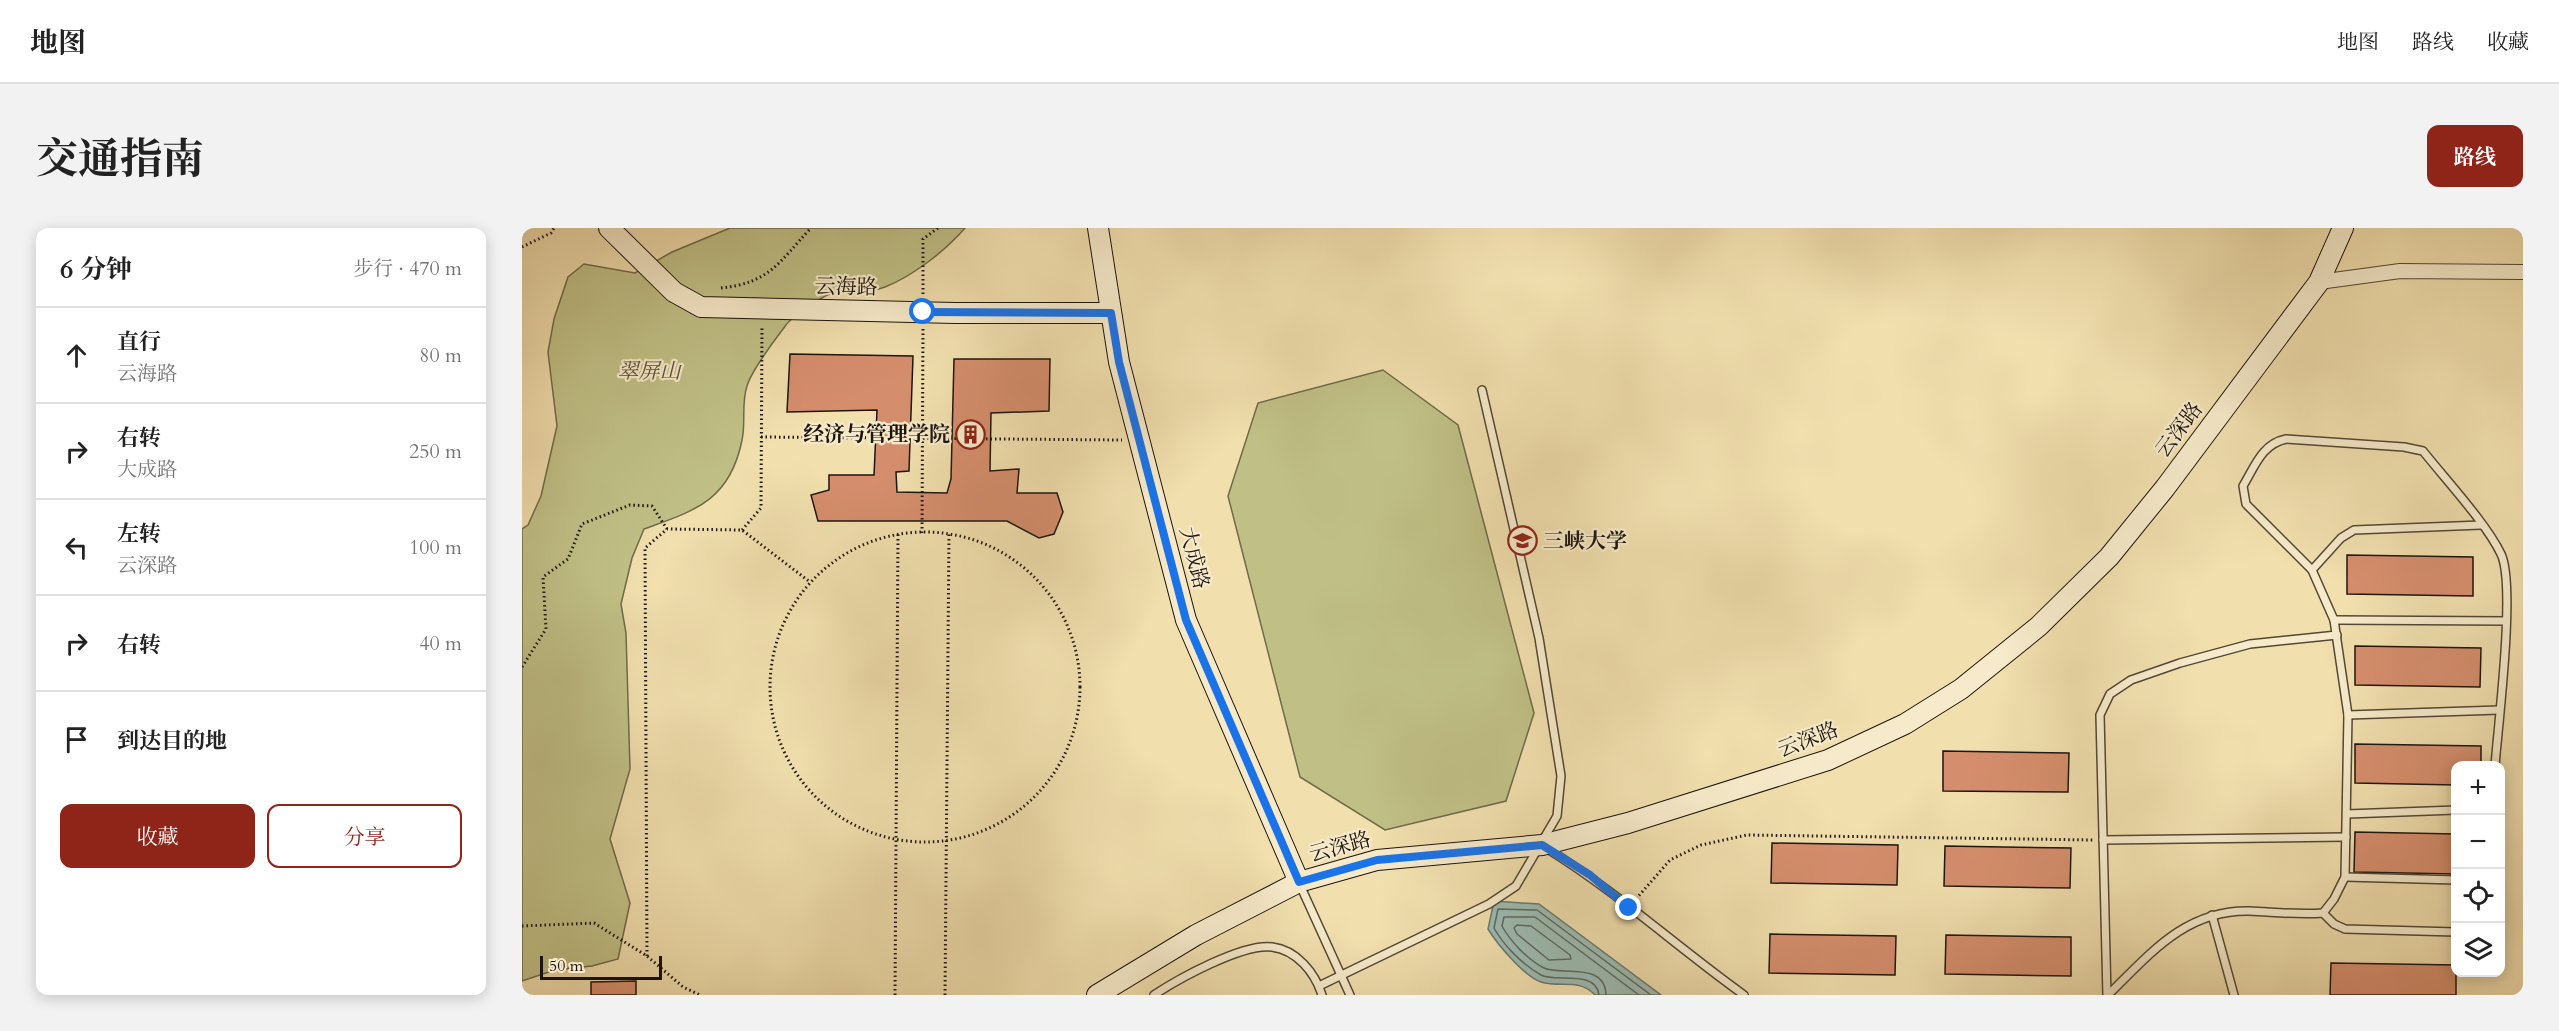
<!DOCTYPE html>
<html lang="zh">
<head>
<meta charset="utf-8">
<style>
	body { margin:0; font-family:Cardo,"Noto Serif SC",serif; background:#f2f2f2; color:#222 }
	.controls { position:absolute; right:18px; bottom:18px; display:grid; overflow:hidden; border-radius:12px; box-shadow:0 3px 15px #0003 }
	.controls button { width:54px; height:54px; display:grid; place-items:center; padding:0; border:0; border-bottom:2px solid #e0e0e0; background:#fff; color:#222; font:30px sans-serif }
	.scale { position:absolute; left:18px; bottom:15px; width:122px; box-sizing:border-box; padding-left:6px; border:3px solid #1d150d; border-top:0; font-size:16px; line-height:21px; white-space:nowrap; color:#1d150d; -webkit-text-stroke:4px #f6eaca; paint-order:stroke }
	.stop { position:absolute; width:18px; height:18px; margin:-14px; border:4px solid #1a73e8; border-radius:50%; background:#fff }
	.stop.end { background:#1a73e8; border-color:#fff; box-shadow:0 2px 6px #0008 }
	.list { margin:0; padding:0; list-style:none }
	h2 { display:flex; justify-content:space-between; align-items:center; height:78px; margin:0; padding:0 24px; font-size:26px }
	h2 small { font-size:20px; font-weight:400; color:#767676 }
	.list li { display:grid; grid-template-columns:39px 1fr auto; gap:18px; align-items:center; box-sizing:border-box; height:96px; padding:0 24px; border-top:2px solid #e0e0e0 }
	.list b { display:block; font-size:22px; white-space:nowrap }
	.list p { margin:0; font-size:20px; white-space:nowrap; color:#767676 }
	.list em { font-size:20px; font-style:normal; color:#767676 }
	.actions { display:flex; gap:12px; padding:18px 24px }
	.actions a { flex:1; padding:14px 0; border:2px solid #8f2418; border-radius:12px; text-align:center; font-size:21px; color:#8f2418 }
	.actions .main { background:#8f2418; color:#fff }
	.icon { flex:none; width:33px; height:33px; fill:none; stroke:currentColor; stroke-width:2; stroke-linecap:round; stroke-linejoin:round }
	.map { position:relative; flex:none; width:2001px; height:767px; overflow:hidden; border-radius:12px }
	header { display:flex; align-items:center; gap:36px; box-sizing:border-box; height:84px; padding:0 30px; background:#fff; border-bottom:2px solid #e0e0e0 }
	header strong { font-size:28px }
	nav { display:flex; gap:33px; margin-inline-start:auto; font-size:21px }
	.intro { display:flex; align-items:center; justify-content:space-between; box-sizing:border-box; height:144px; padding:0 36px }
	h1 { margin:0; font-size:42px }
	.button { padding:15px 27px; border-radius:12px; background:#8f2418; color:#fff; font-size:21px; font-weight:700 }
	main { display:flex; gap:36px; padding:0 36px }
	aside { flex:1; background:#fff; border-radius:12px; box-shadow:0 3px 15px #0003 }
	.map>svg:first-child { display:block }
	.green { fill:#c0c086; stroke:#6e6a4a; stroke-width:1.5 }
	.water { fill:#9cbbb2; stroke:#697970; stroke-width:1.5 }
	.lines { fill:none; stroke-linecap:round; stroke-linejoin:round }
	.shore { stroke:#5c6860; stroke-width:1.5 }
	.building { fill:#d58e6d; stroke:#1d150d; stroke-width:1.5 }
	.lane-casing { stroke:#524835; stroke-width:10 }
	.street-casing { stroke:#524835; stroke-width:16 }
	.secondary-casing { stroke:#1d150d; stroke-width:22 }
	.path { stroke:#1d150d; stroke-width:3; stroke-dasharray:1.5 3; stroke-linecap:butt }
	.lane { stroke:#f6eaca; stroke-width:7 }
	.street { stroke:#f6eaca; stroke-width:14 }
	.secondary { stroke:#f6eaca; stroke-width:20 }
	.route { stroke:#1a73e8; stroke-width:8 }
	.labels { text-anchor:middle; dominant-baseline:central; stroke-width:4.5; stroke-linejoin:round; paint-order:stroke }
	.street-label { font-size:21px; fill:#1d150d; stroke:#f6eaca }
	.park-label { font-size:21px; font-style:italic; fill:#565137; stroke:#f6eaca }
	.poi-label { font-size:21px; font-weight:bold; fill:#1d150d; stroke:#f6eaca; text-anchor:end }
</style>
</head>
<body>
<header>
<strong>地图</strong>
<nav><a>地图</a><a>路线</a><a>收藏</a></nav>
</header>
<div class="intro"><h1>交通指南</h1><a class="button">路线</a></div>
<main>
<aside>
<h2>6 分钟<small>步行 · 470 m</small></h2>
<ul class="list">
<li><svg class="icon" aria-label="ahead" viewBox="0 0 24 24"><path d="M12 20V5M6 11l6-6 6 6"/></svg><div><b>直行</b><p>云海路</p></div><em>80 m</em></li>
<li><svg class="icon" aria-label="right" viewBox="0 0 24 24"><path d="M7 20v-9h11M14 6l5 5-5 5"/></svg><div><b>右转</b><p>大成路</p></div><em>250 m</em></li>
<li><svg class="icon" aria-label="left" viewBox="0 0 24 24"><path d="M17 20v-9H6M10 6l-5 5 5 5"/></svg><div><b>左转</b><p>云深路</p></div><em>100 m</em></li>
<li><svg class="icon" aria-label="right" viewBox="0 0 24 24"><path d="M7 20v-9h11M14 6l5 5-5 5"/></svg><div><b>右转</b></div><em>40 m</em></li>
<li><svg class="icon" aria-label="arrive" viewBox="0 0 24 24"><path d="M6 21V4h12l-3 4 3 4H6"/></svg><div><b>到达目的地</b></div></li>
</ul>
<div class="actions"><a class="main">收藏</a><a>分享</a></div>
</aside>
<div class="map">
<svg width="2001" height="767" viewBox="0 0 2001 767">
	<rect width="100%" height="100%" fill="#f1dfae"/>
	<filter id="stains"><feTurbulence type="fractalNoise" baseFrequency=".00333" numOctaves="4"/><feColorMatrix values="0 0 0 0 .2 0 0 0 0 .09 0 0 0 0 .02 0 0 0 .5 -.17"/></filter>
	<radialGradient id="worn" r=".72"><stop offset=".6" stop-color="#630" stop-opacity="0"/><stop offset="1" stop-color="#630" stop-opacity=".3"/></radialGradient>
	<g class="green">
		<path d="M 208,0 L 443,0 C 423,23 391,48 363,59 C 345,66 327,63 309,66 C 301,67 269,90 264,97 C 253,112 230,141 225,158 C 219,176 224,195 220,212 C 208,273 172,283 122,301 L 110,330 L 99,376 L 104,405 L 108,541 L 88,611 L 108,675 L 96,731 L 70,738 L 33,742 L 0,753 L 0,301 L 6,297 L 19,268 L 35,198 L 26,124 L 32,91 L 46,49 L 62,36 L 113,45 L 150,24 Z"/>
		<polygon points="861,142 936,197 1012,485 984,573 863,602 778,549 706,268 736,175"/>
	</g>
	<path class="water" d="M 972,673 L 1017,676 L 1139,767 L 1073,767 C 1057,750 1039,760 1019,754 C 1003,749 975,716 966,701 Z"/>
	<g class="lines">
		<g class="shore">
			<polygon points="995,697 1009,698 1048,727 1049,731 1027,732 995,706 992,700"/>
			<path d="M 1077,767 C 1074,741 1033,755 1019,747 C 1000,736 982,718 972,700 L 976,681 L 1015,682 L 1129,767"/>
			<path d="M 1084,767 C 1083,733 1038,748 1022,740 C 1006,732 988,713 980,698 L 982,689 L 1013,689 L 1117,767"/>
		</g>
	</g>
	<g class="building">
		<polygon points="268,126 391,128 387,243 374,244 375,264 425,265 429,251 432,131 528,131 527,183 469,185 468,243 497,241 495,265 535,265 541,284 532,306 517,310 485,293 296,293 289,267 307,262 307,247 352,247 355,182 265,184"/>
		<polygon points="1825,327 1951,329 1951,368 1825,366"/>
		<polygon points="1833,418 1959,420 1958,459 1833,457"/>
		<polygon points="1833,516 1959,518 1959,538 1934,538 1934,557 1833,555"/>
		<polygon points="1421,523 1547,525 1546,564 1421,563"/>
		<polygon points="1833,604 1934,606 1934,646 1832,644"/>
		<polygon points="1250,615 1376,617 1375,657 1249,655"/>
		<polygon points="1423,618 1549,620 1548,660 1422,658"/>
		<polygon points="1248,706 1374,708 1373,747 1247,745"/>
		<polygon points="1424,707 1549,709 1549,748 1423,746"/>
		<polygon points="1809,735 1934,737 1934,767 1808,767"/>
		<polygon points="114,753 114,767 69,767 69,754"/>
	</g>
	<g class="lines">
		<defs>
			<g id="lane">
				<polyline points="1790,342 1819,310 1832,302 1959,297"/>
				<polyline points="1812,392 1984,393"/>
				<polyline points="1826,487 1977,482"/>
				<polyline points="1825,586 1934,582"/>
				<polyline points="1581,612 1824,609"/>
				<path d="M 1024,620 C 1094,663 1155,719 1222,767"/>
				<polyline points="1823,649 1934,652"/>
				<polyline points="778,657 828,767"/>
				<polyline points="1801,685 1812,696 1823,701 1934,704"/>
				<polyline points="1690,687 1712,767"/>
				<polyline points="797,758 967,676 994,658 1035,588 1039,548 1017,410 960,162"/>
				<path d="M 632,767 C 656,751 721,715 750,719 C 775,722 793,745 800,767"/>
				<polyline points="1585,767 1578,487 1588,466 1609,452 1658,435 1728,416 1815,407"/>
				<path d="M 1586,767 C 1628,726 1663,682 1727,683 C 1752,684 1775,687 1801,685 L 1812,671 L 1823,649 L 1826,487 L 1812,392 L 1790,342 L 1724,276 L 1721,258 C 1733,238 1740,216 1764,211 L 1882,219 L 1901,223 C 1924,252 1964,295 1979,326 C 1994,357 1976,497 1973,538"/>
			</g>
			<polyline id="street" points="1797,54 1878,43 2001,44"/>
			<g id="secondary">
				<polyline points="87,0 152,64 179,79 433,85 589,85"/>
				<polyline points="576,0 597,134 664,392 777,654"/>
				<polyline points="575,767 674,707 777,654 855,632 1020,617 1106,595 1306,532 1383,496 1439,461 1517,398 1587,329 1643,260 1797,54 1821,0"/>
			</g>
		</defs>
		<use href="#lane" class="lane-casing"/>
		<use href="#street" class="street-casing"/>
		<use href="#secondary" class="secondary-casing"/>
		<g class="path">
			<polyline points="0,19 29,5 32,0"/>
			<path d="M 199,60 C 248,55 257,34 289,0"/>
			<polyline points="401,66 401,11 416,0"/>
			<polyline points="239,209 600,212"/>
			<polyline points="220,302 239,280 240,98"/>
			<circle cx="403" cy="459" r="155"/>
			<polyline points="400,305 401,100"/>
			<polyline points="0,439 24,401 21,349 46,331 60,296 108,277 130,278 145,301"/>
			<polyline points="1114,671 1148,632 1179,617 1225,607 1571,612"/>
			<polyline points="0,698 72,695 125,728 161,759 178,767"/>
			<polyline points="125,728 123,320 145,301 220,302 288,354"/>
			<polyline points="373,767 376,305"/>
			<polyline points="423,767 427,305"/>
		</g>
		<use href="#lane" class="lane"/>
		<use href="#street" class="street"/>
		<use href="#secondary" class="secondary"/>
	</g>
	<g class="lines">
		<polyline class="route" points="401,84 589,85 597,134 664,392 777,654 855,632 1020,617 1068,647 1107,680"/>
	</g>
	<defs>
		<symbol id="building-ring" viewBox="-11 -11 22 22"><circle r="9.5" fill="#f6eaca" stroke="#8f2418" stroke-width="1.5"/><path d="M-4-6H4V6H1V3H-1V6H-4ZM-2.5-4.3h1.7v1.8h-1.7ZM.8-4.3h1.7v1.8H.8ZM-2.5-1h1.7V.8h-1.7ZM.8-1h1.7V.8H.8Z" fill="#8f2418"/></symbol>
		<symbol id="university-ring" viewBox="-11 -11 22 22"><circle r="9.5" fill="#f6eaca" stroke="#8f2418" stroke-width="1.5"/><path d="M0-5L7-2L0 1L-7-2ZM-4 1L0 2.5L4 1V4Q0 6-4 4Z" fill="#8f2418"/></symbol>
	</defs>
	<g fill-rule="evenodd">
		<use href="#building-ring" x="432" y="190" width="33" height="33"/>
		<use href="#university-ring" x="984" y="296" width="33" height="33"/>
	</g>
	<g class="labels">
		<g class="street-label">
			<text transform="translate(324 59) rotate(1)">云海路</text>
			<text transform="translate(1657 202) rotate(-53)">云深路</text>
			<text transform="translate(672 330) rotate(76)">大成路</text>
			<text transform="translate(1286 512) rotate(-21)">云深路</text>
			<text transform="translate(818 619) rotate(-15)">云深路</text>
		</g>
		<g class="park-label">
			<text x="127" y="143">翠屏山</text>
		</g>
		<g class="poi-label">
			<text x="428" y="206">经济与管理学院</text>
			<text x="1021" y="313" text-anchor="start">三峡大学</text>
		</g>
	</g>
	<rect width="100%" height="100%" filter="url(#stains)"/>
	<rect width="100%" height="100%" fill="url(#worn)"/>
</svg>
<div class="controls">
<button>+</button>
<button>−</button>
<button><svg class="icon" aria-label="locate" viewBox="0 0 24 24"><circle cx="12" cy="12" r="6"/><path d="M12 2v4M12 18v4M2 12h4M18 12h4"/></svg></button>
<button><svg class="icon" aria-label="layers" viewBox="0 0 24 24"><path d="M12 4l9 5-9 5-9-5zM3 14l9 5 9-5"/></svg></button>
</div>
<div class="scale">50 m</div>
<div class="stop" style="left:401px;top:84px"></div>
<div class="stop end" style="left:1107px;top:680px"></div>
</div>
</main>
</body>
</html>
